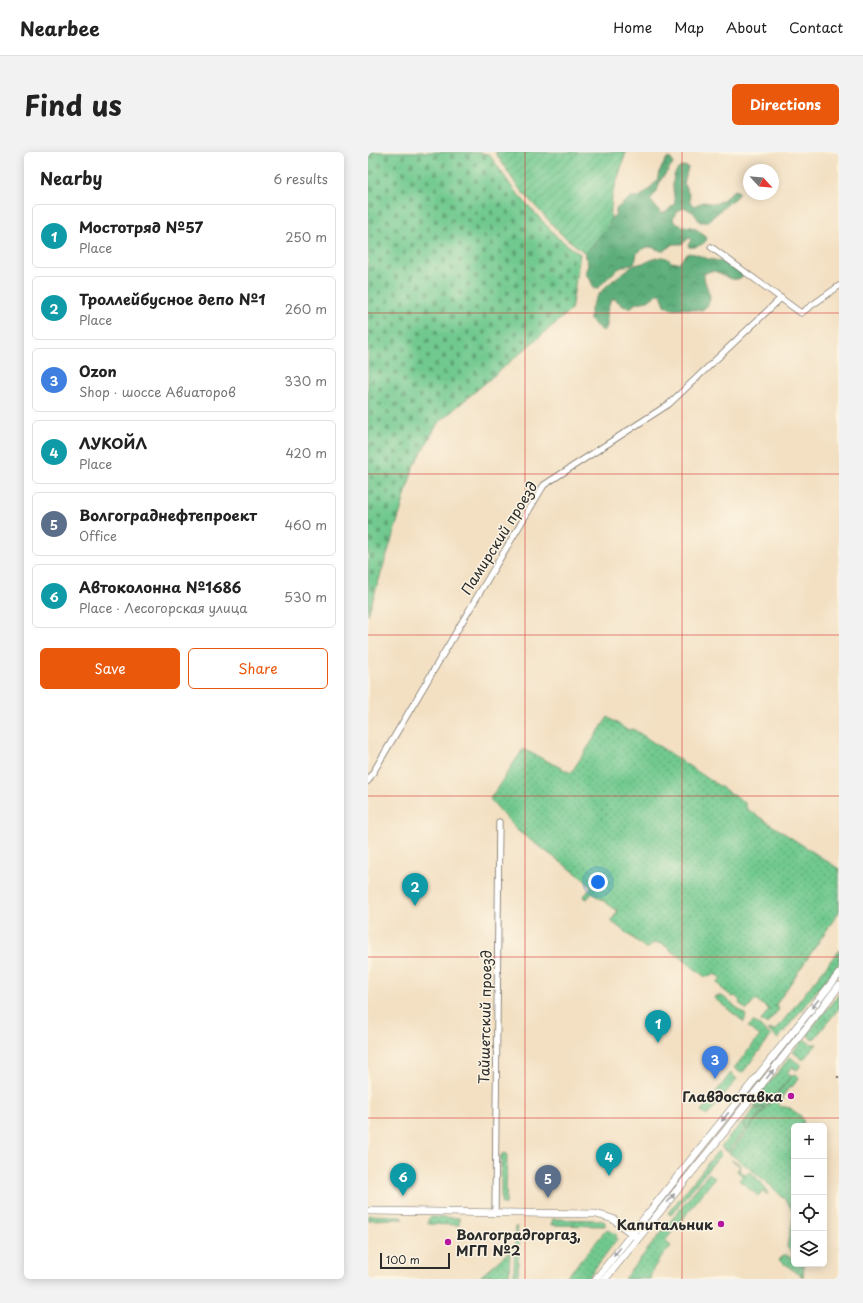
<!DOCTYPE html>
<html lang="en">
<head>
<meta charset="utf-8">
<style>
	body { margin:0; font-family:"Playpen Sans",sans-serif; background:#f2f2f2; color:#222 }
	.controls { position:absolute; right:12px; bottom:12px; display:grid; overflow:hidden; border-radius:6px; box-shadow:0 2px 10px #0003 }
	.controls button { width:36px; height:36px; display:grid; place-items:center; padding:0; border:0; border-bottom:1px solid #e0e0e0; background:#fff; color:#222; font:20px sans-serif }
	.compass { position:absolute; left:375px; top:12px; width:36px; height:36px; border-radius:50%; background:#fff; box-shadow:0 2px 10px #0003; rotate:116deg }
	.scale { position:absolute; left:12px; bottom:10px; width:70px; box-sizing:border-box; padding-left:4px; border:2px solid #2b2b2b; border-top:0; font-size:11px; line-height:14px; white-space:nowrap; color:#2b2b2b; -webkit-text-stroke:3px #fcf5e5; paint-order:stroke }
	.you { position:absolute; left:230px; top:730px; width:14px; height:14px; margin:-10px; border:3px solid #fff; border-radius:50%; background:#1a73e8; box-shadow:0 0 0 6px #1a73e833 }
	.badge { display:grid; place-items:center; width:26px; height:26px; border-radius:50%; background:#ea580c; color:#fff; font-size:13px; font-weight:700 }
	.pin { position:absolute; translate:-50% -33px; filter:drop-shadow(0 1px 2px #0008) }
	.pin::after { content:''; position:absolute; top:21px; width:14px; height:12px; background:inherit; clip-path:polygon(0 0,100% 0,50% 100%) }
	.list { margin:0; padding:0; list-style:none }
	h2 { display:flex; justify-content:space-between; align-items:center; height:52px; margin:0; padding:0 16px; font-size:17px }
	h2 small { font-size:13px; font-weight:400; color:#767676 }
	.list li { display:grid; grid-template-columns:26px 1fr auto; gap:12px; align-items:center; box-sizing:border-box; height:64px; margin:0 8px 8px; padding:0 8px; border:1px solid #e0e0e0; border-radius:6px }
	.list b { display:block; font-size:15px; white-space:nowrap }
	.list p { margin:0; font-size:13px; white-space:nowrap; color:#767676 }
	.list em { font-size:13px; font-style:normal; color:#767676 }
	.actions { display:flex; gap:8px; padding:12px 16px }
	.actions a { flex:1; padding:9px 0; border:1px solid #ea580c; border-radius:6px; text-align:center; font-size:14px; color:#ea580c }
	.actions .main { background:#ea580c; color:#fff }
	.icon { flex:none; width:22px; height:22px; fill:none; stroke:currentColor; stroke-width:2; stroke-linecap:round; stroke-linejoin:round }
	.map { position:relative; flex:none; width:471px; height:1127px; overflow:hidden; border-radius:6px }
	header { display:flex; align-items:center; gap:24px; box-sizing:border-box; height:56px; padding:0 20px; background:#fff; border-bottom:1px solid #e0e0e0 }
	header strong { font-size:19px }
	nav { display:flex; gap:22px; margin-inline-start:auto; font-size:14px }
	.intro { display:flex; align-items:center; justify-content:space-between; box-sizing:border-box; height:96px; padding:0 24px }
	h1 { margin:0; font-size:28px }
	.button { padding:10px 18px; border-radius:6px; background:#ea580c; color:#fff; font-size:14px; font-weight:700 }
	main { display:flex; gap:24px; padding:0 24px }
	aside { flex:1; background:#fff; border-radius:6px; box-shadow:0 2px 10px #0003 }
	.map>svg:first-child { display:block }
	.grass { fill:url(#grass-dots); stroke:#4e7a5d }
	.forest { fill:url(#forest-crowns); stroke:#446c52 }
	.cemetery { fill:url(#cemetery-stones); stroke:#4e7a5d }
	.garden { fill:url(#garden-furrows); stroke:#4e7a5d }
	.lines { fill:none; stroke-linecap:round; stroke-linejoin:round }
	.minor-casing { stroke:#716a60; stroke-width:7 }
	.major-casing { stroke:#716a60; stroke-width:8 }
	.minor { stroke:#fff; stroke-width:5.5 }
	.major { stroke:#fff; stroke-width:7 }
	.rail { stroke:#2b2b2b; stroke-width:1.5; stroke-dasharray:6 3; stroke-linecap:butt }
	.oneway { fill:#a0a0a0 }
	.grid { fill:none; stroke:#d62828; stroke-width:1; stroke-opacity:0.55 }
	.poi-dot { fill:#b5179e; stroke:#fcf5e5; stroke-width:1.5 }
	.labels { text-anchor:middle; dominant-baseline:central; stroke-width:3; stroke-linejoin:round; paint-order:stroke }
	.street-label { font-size:14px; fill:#2b2b2b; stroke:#fcf5e5 }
	.poi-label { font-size:14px; font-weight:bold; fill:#2b2b2b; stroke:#fcf5e5; text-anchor:end }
</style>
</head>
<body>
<header>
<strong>Nearbee</strong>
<nav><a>Home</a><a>Map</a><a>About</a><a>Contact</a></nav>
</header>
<div class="intro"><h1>Find us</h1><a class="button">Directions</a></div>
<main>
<aside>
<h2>Nearby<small>6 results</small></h2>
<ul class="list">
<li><span class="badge" style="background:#0f9aa8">1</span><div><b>Мостотряд №57</b><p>Place</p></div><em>250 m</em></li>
<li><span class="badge" style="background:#0f9aa8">2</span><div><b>Троллейбусное депо №1</b><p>Place</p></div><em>260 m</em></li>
<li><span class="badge" style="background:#3f7fe0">3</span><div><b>Ozon</b><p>Shop · шоссе Авиаторов</p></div><em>330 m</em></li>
<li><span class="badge" style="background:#0f9aa8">4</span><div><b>ЛУКОЙЛ</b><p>Place</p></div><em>420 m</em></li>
<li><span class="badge" style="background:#5c6f8a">5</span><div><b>Волгограднефтепроект</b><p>Office</p></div><em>460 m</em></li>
<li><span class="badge" style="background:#0f9aa8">6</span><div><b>Автоколонна №1686</b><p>Place · Лесогорская улица</p></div><em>530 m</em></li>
</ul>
<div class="actions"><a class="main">Save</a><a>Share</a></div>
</aside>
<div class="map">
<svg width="471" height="1127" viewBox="0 0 471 1127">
	<defs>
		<pattern id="grass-dots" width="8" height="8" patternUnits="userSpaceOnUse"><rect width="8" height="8" fill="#71c98f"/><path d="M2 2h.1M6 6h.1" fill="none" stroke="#5da375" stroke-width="1.8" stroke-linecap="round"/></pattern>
		<pattern id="forest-crowns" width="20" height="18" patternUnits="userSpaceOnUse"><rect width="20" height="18" fill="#5cad7a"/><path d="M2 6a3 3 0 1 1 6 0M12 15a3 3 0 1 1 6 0" fill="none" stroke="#4c8d64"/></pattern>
		<pattern id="cemetery-stones" width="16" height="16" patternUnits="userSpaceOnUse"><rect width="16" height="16" fill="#71c98f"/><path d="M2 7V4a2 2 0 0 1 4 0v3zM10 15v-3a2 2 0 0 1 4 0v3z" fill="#5da375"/></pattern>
		<pattern id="garden-furrows" width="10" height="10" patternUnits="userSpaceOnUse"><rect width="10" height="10" fill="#71c98f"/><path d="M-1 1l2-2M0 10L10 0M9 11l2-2" fill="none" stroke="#5da375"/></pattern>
	</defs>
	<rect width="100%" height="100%" fill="#fcf5e5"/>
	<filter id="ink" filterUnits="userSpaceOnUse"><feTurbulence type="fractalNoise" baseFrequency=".025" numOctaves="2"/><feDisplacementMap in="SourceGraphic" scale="8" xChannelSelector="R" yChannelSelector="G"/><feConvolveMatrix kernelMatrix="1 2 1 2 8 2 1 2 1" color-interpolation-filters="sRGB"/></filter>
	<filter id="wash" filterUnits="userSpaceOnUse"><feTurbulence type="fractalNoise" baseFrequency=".012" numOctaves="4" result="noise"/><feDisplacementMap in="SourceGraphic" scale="16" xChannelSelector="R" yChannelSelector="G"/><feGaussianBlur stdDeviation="0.9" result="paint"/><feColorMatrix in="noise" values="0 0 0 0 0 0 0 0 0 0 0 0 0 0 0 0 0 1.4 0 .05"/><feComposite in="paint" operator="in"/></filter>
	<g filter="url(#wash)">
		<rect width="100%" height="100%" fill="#f3e0c3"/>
		<g class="grass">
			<path d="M 240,565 L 259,578 L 265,577 L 377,651 L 379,657 L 471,717 L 471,760 L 407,854 L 411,857 L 399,872 L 393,869 L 401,857 L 387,848 L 379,858 L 371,851 L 372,849 L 367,844 L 365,845 L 353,836 L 353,834 L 349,831 L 353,826 L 346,822 C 343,825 340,825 336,824 L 296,793 C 288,789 285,791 279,797 L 243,769 L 250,759 L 224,741 L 219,747 L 215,745 L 224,735 L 221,733 L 216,727 L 150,679 L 122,647 L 155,597 L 203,621 Z"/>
			<polygon points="471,798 471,811 410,887 400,878 408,878"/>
			<polygon points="471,842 471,856 447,886 443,887 439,882"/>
			<polygon points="347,844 354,844 377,862 378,863 376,870 346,846"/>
			<polygon points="385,870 387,870 403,884 375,920 373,921 366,916 392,884 380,875"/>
			<polygon points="436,887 443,892 449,892 435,908 425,900"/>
			<polygon points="422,905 433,913 429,918 424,915 419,921 423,924 398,954 386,956 393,941"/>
			<polygon points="363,921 369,927 339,964 333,959"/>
			<path d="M 428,923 L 431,926 L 424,935 L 422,934 L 414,945 L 416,947 L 410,953 L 411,954 L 422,956 L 433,964 L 435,968 L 436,974 L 426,974 L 426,1112 L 436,1112 L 435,1125 L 411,1108 L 417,1102 L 423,1106 L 424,1105 L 424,1101 L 419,1095 C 420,1085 425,1071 425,1062 C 423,1045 375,1012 361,1001 L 424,924 Z"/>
			<polygon points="397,955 379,978 376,969 385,958"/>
			<polygon points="376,969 378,978 360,1000 353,995 365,980"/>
			<polygon points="350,999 353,1002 303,1063 300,1061"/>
			<polygon points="135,1001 139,1002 138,1052 134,1052 133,1050 133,1003"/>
			<path d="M 363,1008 L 370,1011 L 372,1014 L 371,1018 L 377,1023 L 382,1020 C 390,1026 397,1033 400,1043 L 395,1039 L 390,1044 L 371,1028 L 375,1024 L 369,1019 L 372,1014 Z"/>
			<path d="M 341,1021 L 347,1026 L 297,1089 L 303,1094 C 296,1103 283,1115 282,1127 L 256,1127 Z"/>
			<polygon points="0,1063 33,1064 35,1065 36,1067 0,1068"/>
			<polygon points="63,1065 91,1066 91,1073 60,1072 60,1068"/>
			<polygon points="185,1067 232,1068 237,1070 237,1074 183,1073"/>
			<polygon points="147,1075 149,1075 149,1078 151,1084 150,1127 146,1127"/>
			<polygon points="239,1077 248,1082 249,1087 219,1127 197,1127"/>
			<polygon points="142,1099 141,1127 134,1127 133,1124 117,1123 116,1127 113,1127 113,1124"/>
		</g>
		<g class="forest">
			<path d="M 299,6 L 303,7 L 305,12 L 292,29 L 289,39 L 282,48 L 293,61 L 297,61 L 307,51 C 305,38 301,20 315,14 L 320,15 L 316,32 L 321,42 L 322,50 L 326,54 L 335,50 L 347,52 L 355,48 L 366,38 L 370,39 L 371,40 L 369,44 L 339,70 L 332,70 L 326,61 L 318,56 C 311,57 306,61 305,68 C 309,74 317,74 323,75 C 328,76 337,83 339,87 C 336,93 327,96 321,95 L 320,93 L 323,88 L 321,86 L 314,92 L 304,92 C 293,105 292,96 281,95 C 276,95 273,99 269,101 C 266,119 264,110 252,116 C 247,118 234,132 230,136 L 226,137 L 223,129 L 217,121 L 220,113 L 217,101 L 240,69 L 248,62 L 248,57 L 263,45 L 272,45 C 279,40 283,34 289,29 L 291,20 Z"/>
			<path d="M 320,101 L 327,102 L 340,107 L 358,110 L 375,123 L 373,126 C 357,132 351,112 336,122 C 335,135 351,147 334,158 L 326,158 L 314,156 L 303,157 L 297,153 L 293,142 L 289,142 L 280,149 L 268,151 L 262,156 L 255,154 L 247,147 L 243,148 L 239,159 L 239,174 L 237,178 L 233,178 L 222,168 C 221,157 226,148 233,140 C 238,133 259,117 267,113 C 271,112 275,111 279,110 C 287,106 297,101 303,110 L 310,111 Z"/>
		</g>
		<polygon class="cemetery" points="0,0 103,0 121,2 146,38 190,86 212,102 203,158 70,271 45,316 32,361 0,463"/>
		<polygon class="garden" points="127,0 258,0 244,44 242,72 217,101 193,82 149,34"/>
	</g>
	<g filter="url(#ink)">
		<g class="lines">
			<defs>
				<g id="minor">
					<polyline points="343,95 433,161 471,134"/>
					<polyline points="0,629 103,455 176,333 301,252 413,146"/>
					<polyline points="127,1060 131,670"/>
				</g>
				<g id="major">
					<polyline points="0,1059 228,1062 245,1067 267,1084"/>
					<polyline points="228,1127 471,822"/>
					<polyline points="237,1127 346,993 471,834"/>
				</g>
			</defs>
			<use href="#minor" class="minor-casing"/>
			<use href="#major" class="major-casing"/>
			<use href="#minor" class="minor"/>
			<use href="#major" class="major"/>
			<polyline class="rail" points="469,925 471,925"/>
		</g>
		<defs><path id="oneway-solid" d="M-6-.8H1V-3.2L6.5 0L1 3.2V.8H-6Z"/></defs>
		<g class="oneway">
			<use href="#oneway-solid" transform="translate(447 852) rotate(129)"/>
			<use href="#oneway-solid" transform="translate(402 922) rotate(-52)"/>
			<use href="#oneway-solid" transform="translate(357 965) rotate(129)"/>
			<use href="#oneway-solid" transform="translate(303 1046) rotate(-51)"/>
			<use href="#oneway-solid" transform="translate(249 1100) rotate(129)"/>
		</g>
	</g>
	<path class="grid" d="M 157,0 L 157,1127M 314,0 L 314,1127M 0,161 L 471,161M 0,322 L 471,322M 0,483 L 471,483M 0,644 L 471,644M 0,805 L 471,805M 0,966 L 471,966"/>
	<g class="poi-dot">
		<circle cx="423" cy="944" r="4"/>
		<circle cx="353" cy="1072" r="4"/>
		<circle cx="80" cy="1090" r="4"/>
	</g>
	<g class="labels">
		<g class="street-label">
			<text transform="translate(131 386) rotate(-58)">Памирский проезд</text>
			<text transform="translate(117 865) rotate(-89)">Тайшетский проезд</text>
		</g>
		<g class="poi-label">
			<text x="415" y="944">Главдоставка</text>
			<text x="345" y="1072">Капитальник</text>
			<text x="88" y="1082" text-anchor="start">Волгоградгоргаз,<tspan x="88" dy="16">МГП №2</tspan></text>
		</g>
	</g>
</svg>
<div class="controls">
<button>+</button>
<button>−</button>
<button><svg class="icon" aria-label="locate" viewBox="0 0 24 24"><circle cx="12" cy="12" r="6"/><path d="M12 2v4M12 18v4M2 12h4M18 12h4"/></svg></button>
<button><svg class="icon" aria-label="layers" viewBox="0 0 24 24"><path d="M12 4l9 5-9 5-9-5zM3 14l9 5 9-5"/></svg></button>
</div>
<svg class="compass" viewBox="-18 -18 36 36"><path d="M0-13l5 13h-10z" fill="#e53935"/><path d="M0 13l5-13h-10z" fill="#767676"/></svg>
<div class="scale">100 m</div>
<div class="you"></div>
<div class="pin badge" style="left:290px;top:891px;background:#0f9aa8">1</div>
<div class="pin badge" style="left:47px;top:754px;background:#0f9aa8">2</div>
<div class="pin badge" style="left:347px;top:927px;background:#3f7fe0">3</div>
<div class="pin badge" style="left:241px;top:1024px;background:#0f9aa8">4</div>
<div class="pin badge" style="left:180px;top:1046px;background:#5c6f8a">5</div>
<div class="pin badge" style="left:35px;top:1044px;background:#0f9aa8">6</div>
</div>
</main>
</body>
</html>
